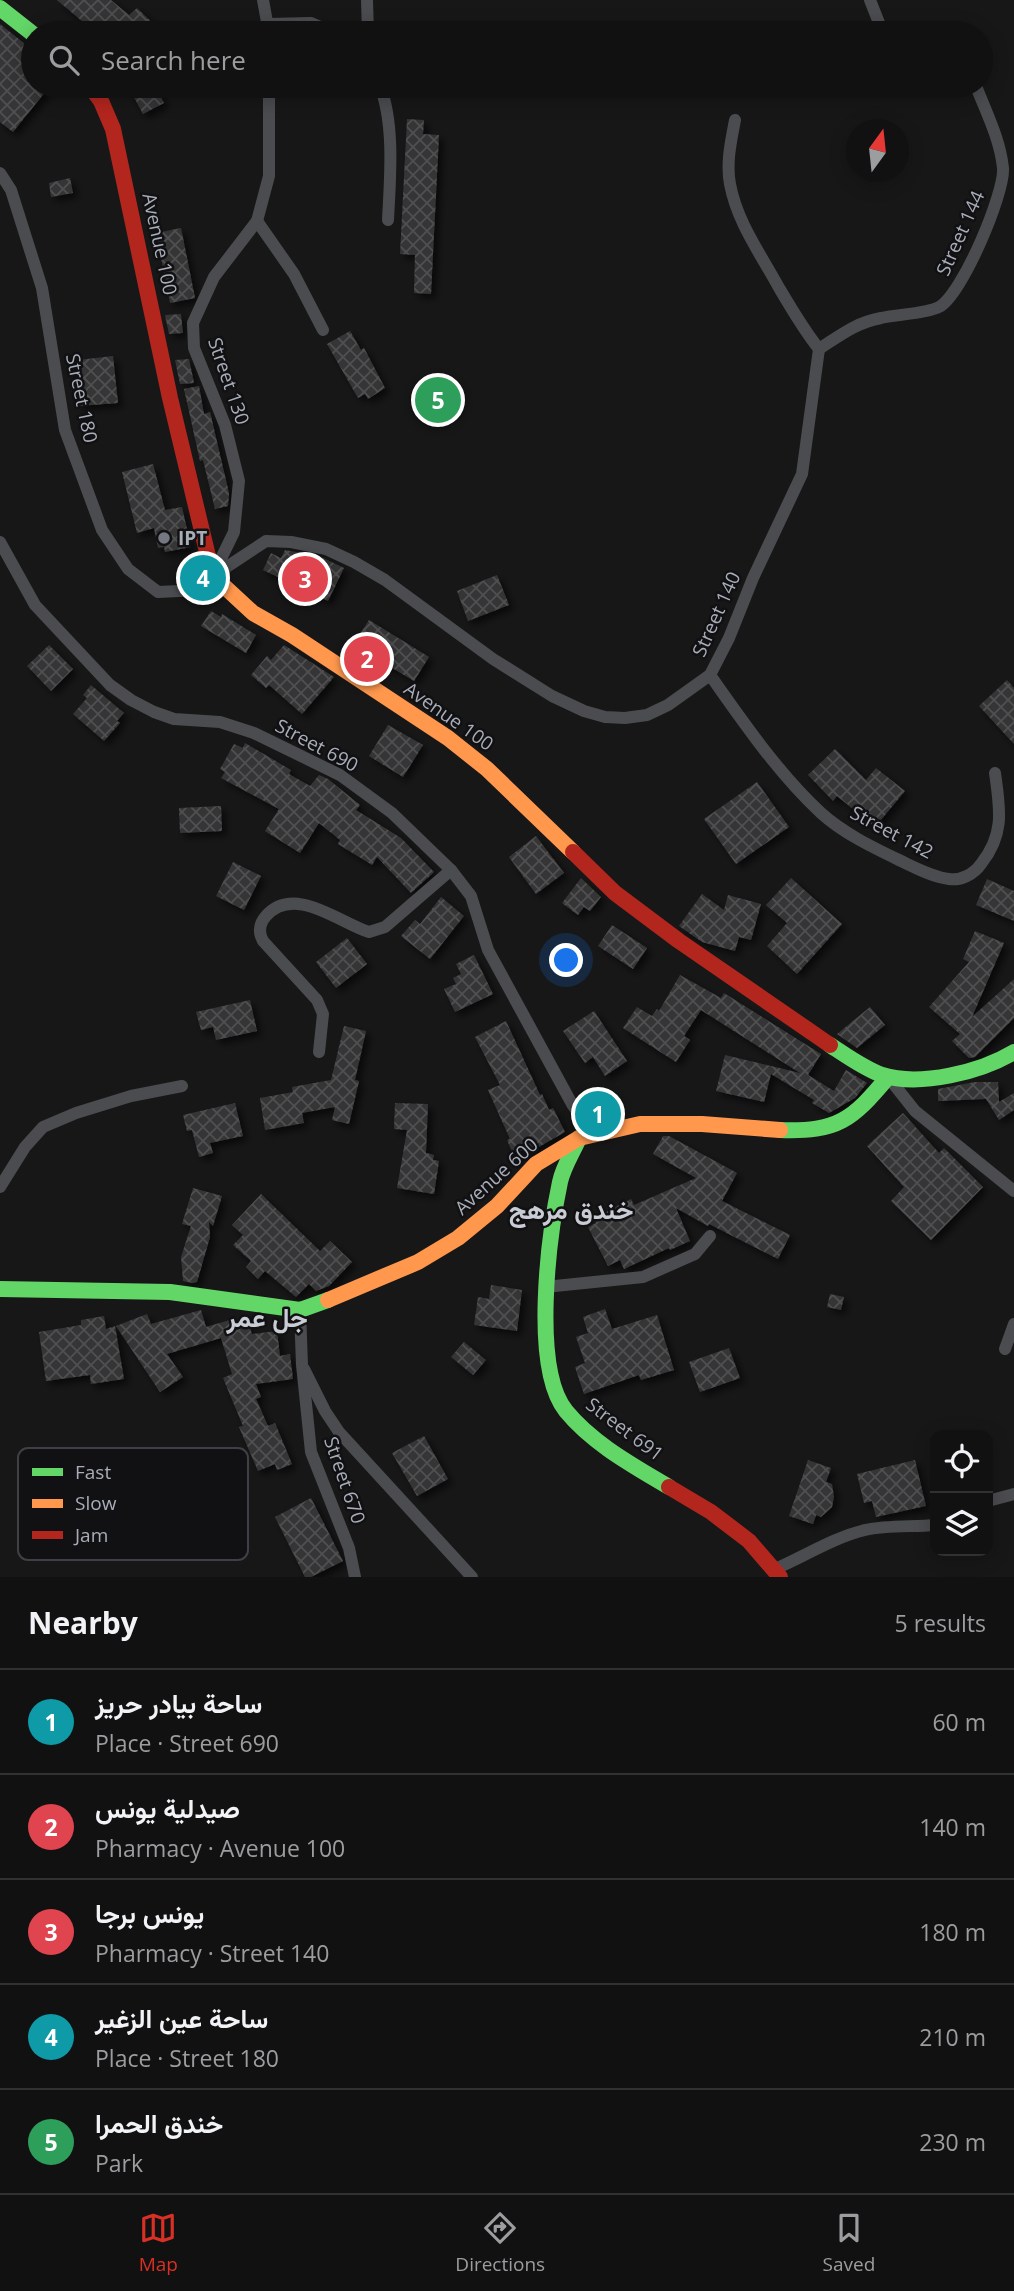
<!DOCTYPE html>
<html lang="en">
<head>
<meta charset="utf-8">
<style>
	body { margin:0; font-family:"Open Sans",Vazirmatn,sans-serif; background:#1e1f1f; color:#f1f3f6 }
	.controls { position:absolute; right:21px; bottom:21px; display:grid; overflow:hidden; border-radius:14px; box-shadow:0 4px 18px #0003 }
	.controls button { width:63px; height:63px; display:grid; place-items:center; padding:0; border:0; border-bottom:2px solid #303131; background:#111; color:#f1f3f6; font:35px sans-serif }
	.compass { position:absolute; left:846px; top:119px; width:63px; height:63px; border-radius:50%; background:#111; box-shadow:0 4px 18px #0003; rotate:15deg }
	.you { position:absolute; left:567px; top:961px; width:24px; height:24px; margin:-18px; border:5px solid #fff; border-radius:50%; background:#1a73e8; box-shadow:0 0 0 10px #1a73e833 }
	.badge { display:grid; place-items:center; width:46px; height:46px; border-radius:50%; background:#d93025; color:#fff; font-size:23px; font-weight:700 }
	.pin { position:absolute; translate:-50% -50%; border:4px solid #fff; box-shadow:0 2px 7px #0006 }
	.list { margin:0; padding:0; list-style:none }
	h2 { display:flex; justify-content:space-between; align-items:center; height:91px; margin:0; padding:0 28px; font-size:30px }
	h2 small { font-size:23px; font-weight:400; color:#9c9d9f }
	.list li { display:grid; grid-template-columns:46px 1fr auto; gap:21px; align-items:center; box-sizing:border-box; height:105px; padding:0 28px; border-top:2px solid #303131 }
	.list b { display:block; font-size:26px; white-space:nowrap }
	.list p { margin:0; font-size:23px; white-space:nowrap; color:#9c9d9f }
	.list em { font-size:23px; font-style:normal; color:#9c9d9f }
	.icon { flex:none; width:38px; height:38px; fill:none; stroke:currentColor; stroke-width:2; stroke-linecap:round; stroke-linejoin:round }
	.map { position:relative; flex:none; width:1014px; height:1577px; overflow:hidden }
	.search { position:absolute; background:#111; box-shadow:0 4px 18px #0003; left:21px; right:21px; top:21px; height:77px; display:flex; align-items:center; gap:18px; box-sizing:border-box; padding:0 24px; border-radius:38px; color:#9c9d9f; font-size:26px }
	.sheet { height:616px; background:#111 }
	nav { display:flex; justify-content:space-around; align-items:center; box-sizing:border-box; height:98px; border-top:2px solid #303131; background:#111; font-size:19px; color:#9c9d9f }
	nav a { display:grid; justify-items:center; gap:4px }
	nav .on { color:#d93025 }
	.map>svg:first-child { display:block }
	.building { fill:url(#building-cross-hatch); filter:url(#shadow) }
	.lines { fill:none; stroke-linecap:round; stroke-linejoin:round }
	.street { stroke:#4b4c50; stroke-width:12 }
	.fast { stroke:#63d668; stroke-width:16 }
	.slow { stroke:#ff974d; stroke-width:16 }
	.jam { stroke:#b3261e; stroke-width:16 }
	.poi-dot { fill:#757880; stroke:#111113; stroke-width:2.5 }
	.labels { text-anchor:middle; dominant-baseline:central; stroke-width:5; stroke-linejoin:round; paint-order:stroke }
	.street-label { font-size:19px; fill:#a8adb8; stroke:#111113 }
	.poi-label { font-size:19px; font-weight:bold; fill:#a8adb8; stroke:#111113; text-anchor:start }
	.district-label { font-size:26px; font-weight:bold; fill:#c9ccd4; stroke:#111113 }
	.key { fill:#111113; stroke:#3e4045; stroke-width:2 }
	.key-label { font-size:19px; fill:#a8adb8 }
</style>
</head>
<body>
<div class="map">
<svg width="1014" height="1577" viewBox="0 0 1014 1577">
	<defs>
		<pattern id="building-cross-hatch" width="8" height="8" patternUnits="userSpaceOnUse" patternTransform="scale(1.75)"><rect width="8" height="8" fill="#353536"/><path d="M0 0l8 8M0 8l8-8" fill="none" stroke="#4f5051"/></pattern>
		<filter id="shadow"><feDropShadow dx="4.5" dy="4.5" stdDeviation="3.5" flood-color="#0009"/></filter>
	</defs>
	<rect width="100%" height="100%" fill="#171717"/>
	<g class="building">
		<polygon points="57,0 111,0 129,15 137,8 163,33 96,33"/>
		<polygon points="0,24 25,44 33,46 33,86 50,86 13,132 0,122"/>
		<polygon points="128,86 155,86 164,103 143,114"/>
		<polygon points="407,119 424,120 423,134 439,135 431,294 414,293 415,255 400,254"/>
		<polygon points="70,178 73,193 51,197 49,183"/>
		<polygon points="181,228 195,298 170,303 156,233"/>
		<polygon points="181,314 183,333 169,334 165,315"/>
		<polygon points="350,331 361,350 364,348 385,388 368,399 365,394 358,398 327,344"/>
		<polygon points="113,356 118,403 79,406 77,392 81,392 78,360"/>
		<polygon points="189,359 194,383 180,384 175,360"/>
		<polygon points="199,386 204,414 210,412 229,493 228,506 215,509 203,460 200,461 184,389"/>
		<polygon points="153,464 165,510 182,507 191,547 165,552 164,547 158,548 154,528 137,533 122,472"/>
		<polygon points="285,550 319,556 344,568 328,601 263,570 271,553 281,558"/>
		<polygon points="497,575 509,605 468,621 457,591"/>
		<polygon points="211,611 221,617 222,614 256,635 246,653 201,626"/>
		<polygon points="369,620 429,657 414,681 384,663 386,659 356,640"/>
		<polygon points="49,645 73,669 51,691 27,666"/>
		<polygon points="284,645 334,677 302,714 269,685 266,688 251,675 267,656 271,660"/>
		<polygon points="1007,680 1014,688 1014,744 979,706"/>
		<polygon points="91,685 124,713 117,721 120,723 104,741 73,714 87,698 83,695"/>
		<polygon points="388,725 423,745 403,777 369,756"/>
		<polygon points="245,743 291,770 289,774 310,786 319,775 328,779 360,805 356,810 401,838 434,872 411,893 377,857 372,865 338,844 340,840 319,823 300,853 265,831 279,809 221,778 225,772 220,769 234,744 243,748"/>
		<polygon points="835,749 866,780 876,768 905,791 875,827 837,796 833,801 808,775"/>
		<polygon points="757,782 789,827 736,864 704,819"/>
		<polygon points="221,806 222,831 180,833 179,808"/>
		<polygon points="536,836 564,873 536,894 509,857"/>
		<polygon points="233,862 261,876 244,910 216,896"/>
		<polygon points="581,878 601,897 590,911 584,907 578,915 562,903"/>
		<polygon points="791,878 842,924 797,974 767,946 787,923 766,905"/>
		<polygon points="987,879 1014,891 1014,921 976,905"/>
		<polygon points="702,894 724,910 728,895 761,904 751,940 739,937 735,951 702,942 679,926"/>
		<polygon points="441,897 464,916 430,959 401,936 415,920 420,924"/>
		<polygon points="612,925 647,948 633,969 598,946"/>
		<polygon points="975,931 1004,943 972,1017 1014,979 1014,1018 975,1057 969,1058 952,1041 960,1034 929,1007 969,962 963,959"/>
		<polygon points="347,938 367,964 336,988 316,962"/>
		<polygon points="474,955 493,994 455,1012 444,989 456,984 453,978 461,974 456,964"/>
		<polygon points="680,975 721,998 724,993 821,1054 808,1075 834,1091 846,1070 867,1083 855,1098 829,1113 812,1103 814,1100 771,1074 764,1102 716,1091 725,1055 800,1073 701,1010 684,1036 690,1040 676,1062 623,1028 637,1007 652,1016 657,1009 659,1011"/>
		<polygon points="250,1000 257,1031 216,1040 213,1027 201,1030 196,1012"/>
		<polygon points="870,1007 885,1025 857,1048 837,1034"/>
		<polygon points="594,1011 627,1061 605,1076 593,1057 585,1063 563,1031"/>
		<polygon points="506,1021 540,1095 542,1094 549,1110 553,1108 565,1132 530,1152 528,1148 513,1154 507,1140 510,1139 488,1090 500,1085 475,1037"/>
		<polygon points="344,1026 366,1031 355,1080 359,1081 349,1124 332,1120 335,1107 302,1113 304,1123 265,1130 260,1098 293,1092 292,1087 331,1080"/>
		<polygon points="975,1082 998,1082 999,1102 1014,1093 1014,1110 999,1120 986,1099 938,1101 938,1089"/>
		<polygon points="235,1103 243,1136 210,1143 213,1153 199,1157 192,1130 187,1131 183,1115"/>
		<polygon points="395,1103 428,1104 426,1153 434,1155 433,1160 439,1161 434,1194 397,1188 407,1130 394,1129"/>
		<polygon points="903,1113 939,1153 944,1148 983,1187 931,1240 891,1201 904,1187 867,1146"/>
		<polygon points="663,1136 669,1136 737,1173 722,1201 790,1235 778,1259 709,1224 708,1226 676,1208 690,1241 670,1250 669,1248 624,1269 620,1260 608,1266 588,1227 596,1223 594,1218 631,1199 634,1205 696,1178 653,1154"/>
		<polygon points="193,1188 222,1196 213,1226 209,1222 210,1237 197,1282 193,1283 183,1281 181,1257 191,1226 182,1224"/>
		<polygon points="261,1194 320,1251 330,1241 352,1262 329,1286 316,1291 309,1284 296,1297 265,1271 258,1279 246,1267 251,1261 233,1245 243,1235 232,1225"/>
		<polygon points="491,1285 522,1290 517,1331 474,1325 478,1297 489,1299"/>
		<polygon points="830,1294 844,1297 841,1310 827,1307"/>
		<polygon points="605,1309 612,1329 657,1315 674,1370 641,1380 639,1375 584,1394 575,1367 585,1363 576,1337 588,1333 583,1317"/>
		<polygon points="201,1310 206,1327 233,1319 236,1329 249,1325 252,1334 277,1331 280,1356 290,1354 293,1379 256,1384 261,1397 256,1399 268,1426 275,1423 292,1464 277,1470 275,1464 258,1471 239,1427 243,1426 223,1378 232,1374 221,1338 167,1354 183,1377 160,1392 116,1326 147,1314 151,1324"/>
		<polygon points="104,1316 106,1329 115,1326 124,1379 91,1384 90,1375 46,1381 39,1332 81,1325 81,1320"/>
		<polygon points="464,1342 486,1360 473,1375 451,1357"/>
		<polygon points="729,1348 740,1378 700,1392 689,1362"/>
		<polygon points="424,1436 448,1479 417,1496 392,1453"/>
		<polygon points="808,1460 831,1468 826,1482 832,1484 834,1497 832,1507 821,1517 816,1515 813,1524 789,1516"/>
		<polygon points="915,1460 926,1506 876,1517 872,1501 864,1503 857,1474"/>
		<polygon points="311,1498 343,1561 311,1577 305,1577 275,1517"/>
	</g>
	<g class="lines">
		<g class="street">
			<polyline points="263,0 269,33"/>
			<polyline points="367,0 368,33"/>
			<polyline points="870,0 883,33"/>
			<polyline points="269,24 311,23 334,33"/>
			<path d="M 380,86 C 395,125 390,179 388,220"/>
			<path d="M 0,173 L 11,190 L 42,288 L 65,430 L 102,530 L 128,569 L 158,592 L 200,590 L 213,576 L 266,541 L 291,542 L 326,549 L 354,562 L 385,580 L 493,659 L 552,696 L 584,711 L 605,717 L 625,718 L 647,715 L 668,705 L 710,675 L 729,638 L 753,578 L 802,474 L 819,349 C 803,329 791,308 778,286 C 760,253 737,222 730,184 C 726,163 731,141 735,120"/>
			<polyline points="257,221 294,274 323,330"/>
			<path d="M 819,349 C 841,335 855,323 881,318 C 898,314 925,314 939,307 C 962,295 1005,193 1003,168 C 1000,139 986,112 976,86"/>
			<polyline points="0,542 35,605 110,685 131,700 154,712 174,719 220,722 254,733 340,775 392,813 451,870 471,896 488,950 572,1104 592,1133"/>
			<polyline points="213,575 234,532 239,481 225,425 194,348 193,323 214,277 257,221 269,176 269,86"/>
			<path d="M 710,675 C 744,723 778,773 821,813 C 843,833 872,847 899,860 C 914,867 932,877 949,879 C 961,881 974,874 981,864 C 1005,834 1000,809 995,773"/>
			<path d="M 319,1052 L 323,1014 L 317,1000 L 263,941 C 258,932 259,924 266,916 C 294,884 340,923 369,932 L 385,927 L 451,870"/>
			<polyline points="888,1077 915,1111 1014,1191"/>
			<polyline points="0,1187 25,1147 43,1127 76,1113 131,1096 182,1086"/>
			<polyline points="545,1287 643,1277 695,1254 710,1236"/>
			<polyline points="300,1310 302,1365 311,1452 349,1548 355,1577"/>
			<polyline points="1005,1349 1014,1324"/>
			<polyline points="304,1369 325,1411 339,1432 472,1577"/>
			<polyline points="988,1501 1014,1494"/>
			<path d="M 775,1569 C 803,1557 835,1537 865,1530 C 887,1525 912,1527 935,1525"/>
		</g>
		<g class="fast">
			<polyline points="0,8 33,34"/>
			<path d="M 830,1045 C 847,1056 863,1068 882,1075 C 920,1087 981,1072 1014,1052"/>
			<path d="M 780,1130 C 838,1132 852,1120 888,1077"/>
			<path d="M 579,1138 C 573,1152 563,1167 560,1182 C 549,1234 531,1368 566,1411 C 593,1444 634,1466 669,1487"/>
			<polyline points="0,1289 170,1292 300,1310 328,1300"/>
		</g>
		<g class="slow">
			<polyline points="208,556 213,576 253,613 292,635 448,738 487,769 573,852"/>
			<polyline points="328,1300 418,1262 458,1238 497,1206 536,1164 579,1138 640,1124 702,1124 780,1130"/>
		</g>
		<g class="jam">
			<polyline points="90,86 101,101 113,129 170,398 208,556"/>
			<polyline points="573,852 615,893 679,941 830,1045"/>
			<polyline points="669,1487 711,1512 749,1541 780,1577"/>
		</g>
	</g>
	<circle class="poi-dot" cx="164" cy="538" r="7"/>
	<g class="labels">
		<g class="street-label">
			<text transform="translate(960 233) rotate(-66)">Street 144</text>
			<text transform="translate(160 244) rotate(78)">Avenue 100</text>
			<text transform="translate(229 381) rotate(71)">Street 130</text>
			<text transform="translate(82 398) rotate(78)">Street 180</text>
			<text transform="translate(716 614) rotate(-66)">Street 140</text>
			<text transform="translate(449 716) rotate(35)">Avenue 100</text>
			<text transform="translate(317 745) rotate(28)">Street 690</text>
			<text transform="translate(892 832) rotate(28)">Street 142</text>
			<text transform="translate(496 1176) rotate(-42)">Avenue 600</text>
			<text transform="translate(625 1429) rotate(37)">Street 691</text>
			<text transform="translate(345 1480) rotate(71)">Street 670</text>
		</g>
		<g class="poi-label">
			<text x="178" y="538">IPT</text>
		</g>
		<g class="district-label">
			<text x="571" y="1209">خندق مرهج</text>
			<text x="267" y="1317">جل عمر</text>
		</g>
	</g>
	<rect x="18" y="1448" width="230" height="112" rx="10" class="key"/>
	<rect x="32" y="1468" width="31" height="8" fill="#63d668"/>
	<rect x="32" y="1499" width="31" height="9" fill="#ff974d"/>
	<rect x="32" y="1531" width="31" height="8" fill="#b3261e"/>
	<g class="key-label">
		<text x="75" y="1479">Fast</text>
		<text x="75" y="1510">Slow</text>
		<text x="75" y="1542">Jam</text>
	</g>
</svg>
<div class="controls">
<button><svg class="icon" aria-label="locate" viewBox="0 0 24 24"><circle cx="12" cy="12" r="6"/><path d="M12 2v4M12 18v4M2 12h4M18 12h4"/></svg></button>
<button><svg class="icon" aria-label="layers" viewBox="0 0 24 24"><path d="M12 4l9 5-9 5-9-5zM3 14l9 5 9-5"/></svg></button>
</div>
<svg class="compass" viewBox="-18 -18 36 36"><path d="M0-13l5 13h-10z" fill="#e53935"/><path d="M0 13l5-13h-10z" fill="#9c9d9f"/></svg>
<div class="you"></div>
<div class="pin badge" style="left:598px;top:1114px;background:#0f9aa8">1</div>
<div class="pin badge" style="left:367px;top:659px;background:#e0444e">2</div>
<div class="pin badge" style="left:305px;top:579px;background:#e0444e">3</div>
<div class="pin badge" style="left:203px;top:578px;background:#0f9aa8">4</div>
<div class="pin badge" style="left:438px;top:400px;background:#2e9e5b">5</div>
<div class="search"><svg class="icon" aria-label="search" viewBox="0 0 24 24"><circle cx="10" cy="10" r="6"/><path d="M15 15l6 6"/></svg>Search here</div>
</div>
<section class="sheet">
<h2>Nearby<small>5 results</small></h2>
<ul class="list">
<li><span class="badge" style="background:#0f9aa8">1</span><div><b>ساحة بيادر حريز</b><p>Place · Street 690</p></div><em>60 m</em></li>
<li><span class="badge" style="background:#e0444e">2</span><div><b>صيدلية يونس</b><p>Pharmacy · Avenue 100</p></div><em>140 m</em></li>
<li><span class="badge" style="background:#e0444e">3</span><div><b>يونس برجا</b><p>Pharmacy · Street 140</p></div><em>180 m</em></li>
<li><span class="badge" style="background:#0f9aa8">4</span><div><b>ساحة عين الزغير</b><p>Place · Street 180</p></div><em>210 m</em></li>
<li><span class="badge" style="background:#2e9e5b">5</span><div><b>خندق الحمرا</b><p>Park</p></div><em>230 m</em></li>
</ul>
</section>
<nav>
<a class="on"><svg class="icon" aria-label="map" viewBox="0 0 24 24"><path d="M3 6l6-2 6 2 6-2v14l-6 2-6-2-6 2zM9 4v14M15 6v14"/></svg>Map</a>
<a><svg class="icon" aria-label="directions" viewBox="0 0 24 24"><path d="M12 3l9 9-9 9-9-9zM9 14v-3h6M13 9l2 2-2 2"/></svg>Directions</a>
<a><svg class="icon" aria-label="saved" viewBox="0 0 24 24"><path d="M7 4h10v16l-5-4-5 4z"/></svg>Saved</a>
</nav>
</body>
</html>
